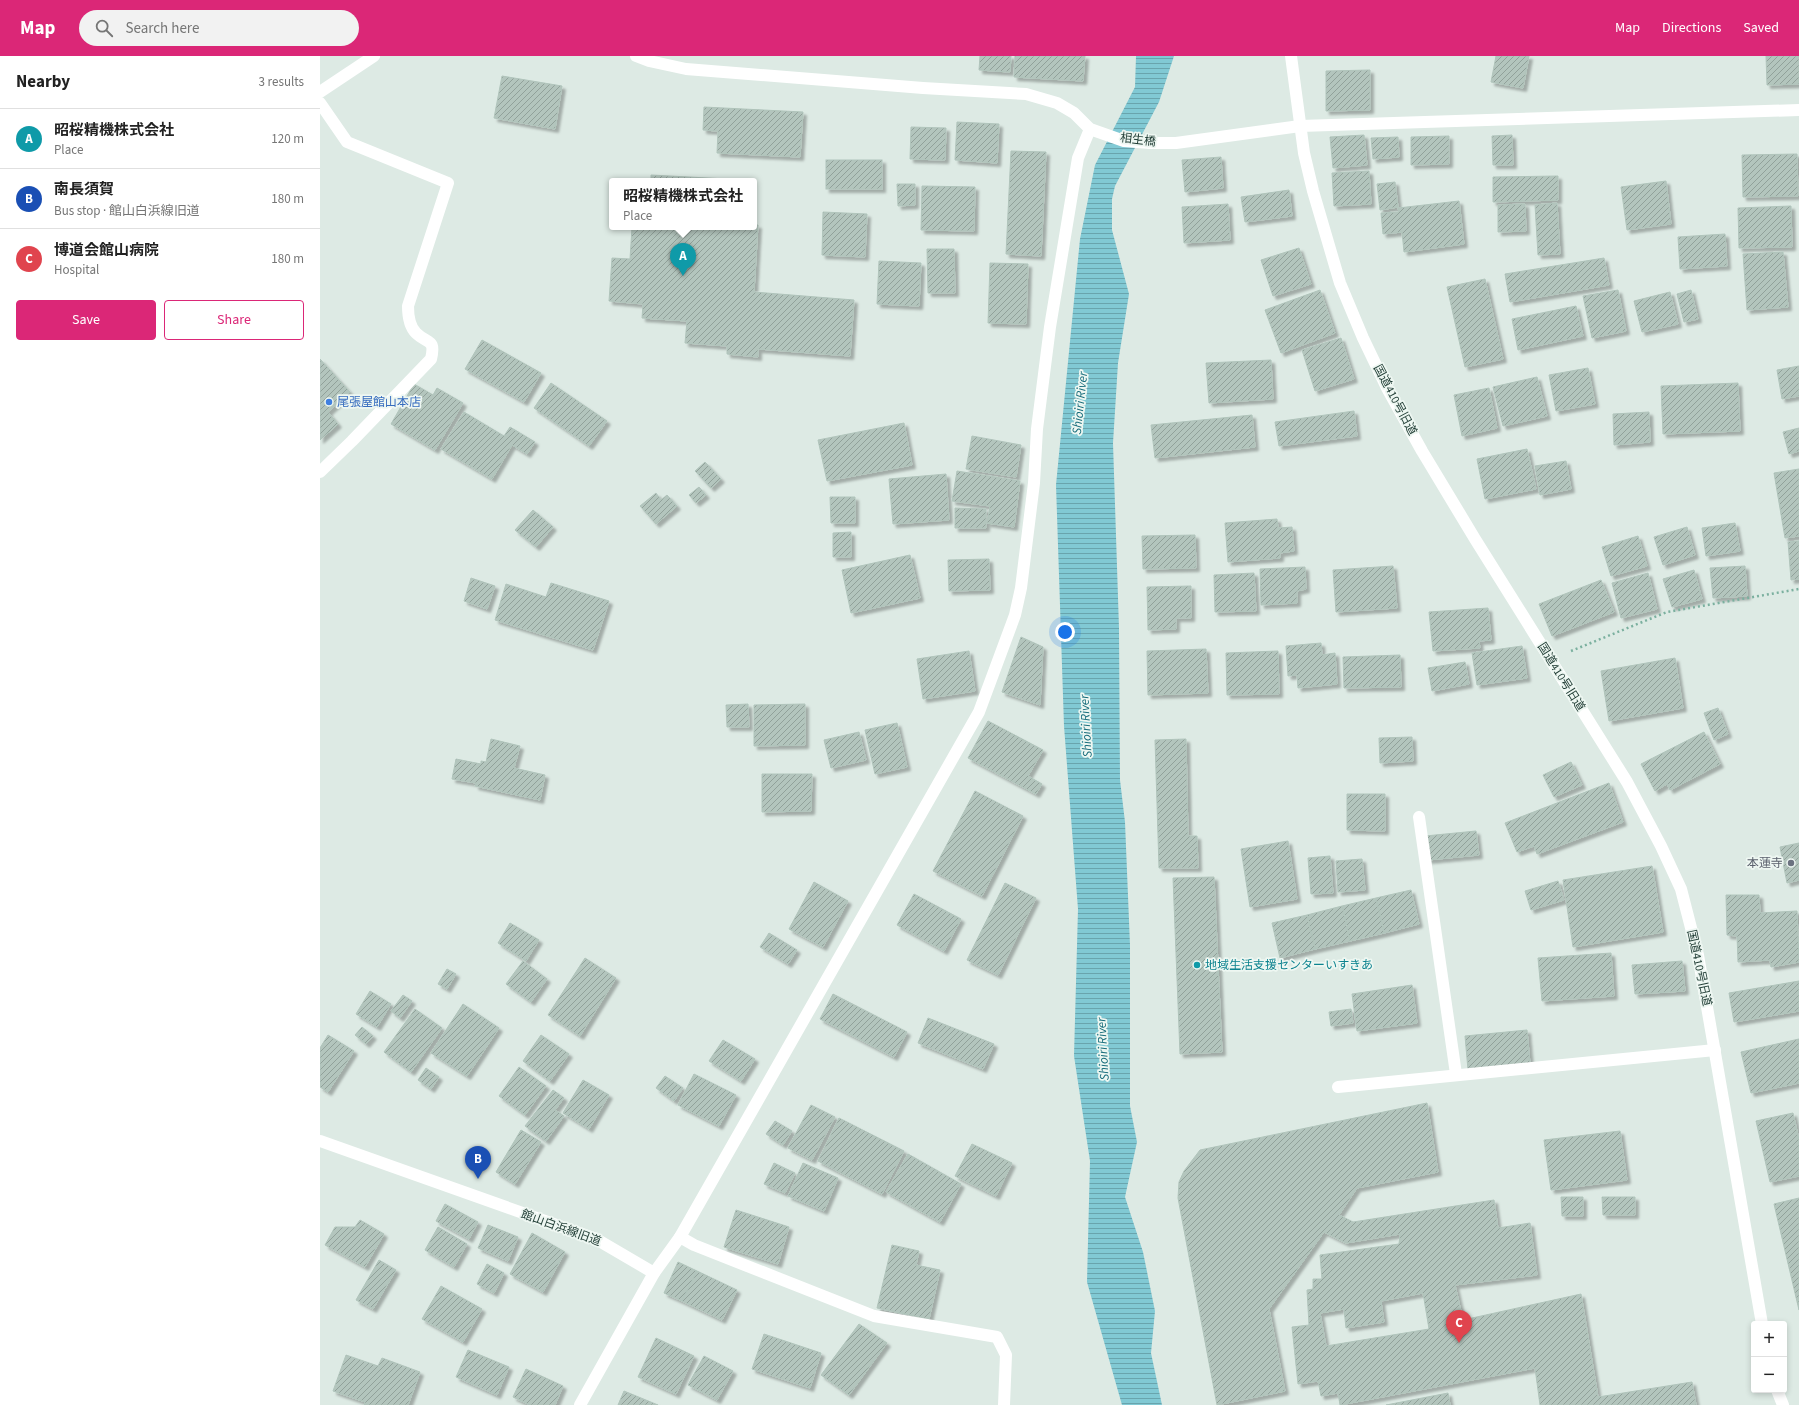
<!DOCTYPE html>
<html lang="en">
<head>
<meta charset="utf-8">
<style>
	body { margin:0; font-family:"Source Sans 3","Noto Sans JP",sans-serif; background:#f2f2f2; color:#222 }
	.controls { position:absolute; right:12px; bottom:12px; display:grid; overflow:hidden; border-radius:4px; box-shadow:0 2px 6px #0003 }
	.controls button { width:36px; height:36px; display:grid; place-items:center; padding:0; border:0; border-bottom:1px solid #e0e0e0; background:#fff; color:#222; font:20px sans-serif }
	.you { position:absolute; left:745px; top:576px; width:14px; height:14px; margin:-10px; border:3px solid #fff; border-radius:50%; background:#1a73e8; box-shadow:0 0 0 6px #1a73e833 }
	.badge { display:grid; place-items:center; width:26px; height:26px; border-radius:50%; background:#db2777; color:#fff; font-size:13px; font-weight:700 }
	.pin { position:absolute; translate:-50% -33px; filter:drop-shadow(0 1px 2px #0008) }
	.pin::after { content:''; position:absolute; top:21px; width:14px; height:12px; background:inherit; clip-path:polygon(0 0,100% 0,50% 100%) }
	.popup { position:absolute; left:289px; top:122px; width:148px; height:52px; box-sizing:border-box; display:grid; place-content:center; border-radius:4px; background:#fff; filter:drop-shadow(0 1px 3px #0005); font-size:13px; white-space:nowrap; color:#767676 }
	.popup b { font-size:15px; color:#222 }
	.popup::after { content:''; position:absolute; left:50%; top:100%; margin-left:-8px; border:8px solid transparent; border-top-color:#fff }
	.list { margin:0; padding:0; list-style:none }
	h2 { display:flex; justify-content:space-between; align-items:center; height:52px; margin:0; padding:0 16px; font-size:17px }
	h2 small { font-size:13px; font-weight:400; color:#767676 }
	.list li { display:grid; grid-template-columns:26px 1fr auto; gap:12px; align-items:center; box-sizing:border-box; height:60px; padding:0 16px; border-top:1px solid #e0e0e0 }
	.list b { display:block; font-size:15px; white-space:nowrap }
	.list p { margin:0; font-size:13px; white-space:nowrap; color:#767676 }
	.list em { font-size:13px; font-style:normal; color:#767676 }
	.actions { display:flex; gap:8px; padding:12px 16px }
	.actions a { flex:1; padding:9px 0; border:1px solid #db2777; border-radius:4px; text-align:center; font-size:14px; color:#db2777 }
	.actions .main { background:#db2777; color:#fff }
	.icon { flex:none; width:22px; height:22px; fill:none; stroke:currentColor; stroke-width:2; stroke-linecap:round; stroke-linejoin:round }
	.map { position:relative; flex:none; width:1479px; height:1349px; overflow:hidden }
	header { display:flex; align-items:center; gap:24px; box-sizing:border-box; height:56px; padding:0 20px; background:#db2777; color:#fff }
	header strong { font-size:19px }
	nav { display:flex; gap:22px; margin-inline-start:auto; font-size:14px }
	.search { width:280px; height:36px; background:#f2f2f2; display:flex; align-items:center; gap:10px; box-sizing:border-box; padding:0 14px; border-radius:22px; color:#767676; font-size:15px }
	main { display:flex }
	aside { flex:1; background:#fff }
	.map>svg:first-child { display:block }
	.water { fill:url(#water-rules) }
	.building { fill:url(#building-hatch); stroke:#b0c4bb; fill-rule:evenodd; filter:url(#shadow) }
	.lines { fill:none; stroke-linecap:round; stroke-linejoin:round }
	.path { stroke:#7bb09f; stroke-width:2.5; stroke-dasharray:2 3; stroke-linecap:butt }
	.service { stroke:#fff; stroke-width:12 }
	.minor { stroke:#fff; stroke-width:12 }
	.tertiary { stroke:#fff; stroke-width:12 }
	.shop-dot { fill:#3f7fe0; stroke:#eef7f2; stroke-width:1.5 }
	.worship-dot { fill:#6b7280; stroke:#eef7f2; stroke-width:1.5 }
	.culture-dot { fill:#0f9aa8; stroke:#eef7f2; stroke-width:1.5 }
	.labels { text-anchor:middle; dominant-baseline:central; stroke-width:3.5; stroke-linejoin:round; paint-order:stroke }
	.street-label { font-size:12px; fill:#1e3b33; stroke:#eef7f2 }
	.shop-label { font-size:12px; fill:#366cbe; stroke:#eef7f2; text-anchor:start }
	.worship-label { font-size:12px; fill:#5b616d; stroke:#eef7f2; text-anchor:end }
	.culture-label { font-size:12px; fill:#0d838f; stroke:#eef7f2; text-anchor:start }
	.water-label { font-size:13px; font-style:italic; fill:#156b7a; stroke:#eef7f2 }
</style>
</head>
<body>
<header>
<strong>Map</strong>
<div class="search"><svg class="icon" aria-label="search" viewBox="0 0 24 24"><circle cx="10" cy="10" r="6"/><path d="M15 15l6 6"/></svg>Search here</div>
<nav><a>Map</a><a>Directions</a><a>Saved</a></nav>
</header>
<main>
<aside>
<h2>Nearby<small>3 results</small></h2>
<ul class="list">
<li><span class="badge" style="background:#0f9aa8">A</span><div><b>昭桜精機株式会社</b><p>Place</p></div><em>120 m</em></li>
<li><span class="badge" style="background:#1a4fb4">B</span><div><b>南長須賀</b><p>Bus stop · 館山白浜線旧道</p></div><em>180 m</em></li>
<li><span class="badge" style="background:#e0444e">C</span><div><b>博道会館山病院</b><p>Hospital</p></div><em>180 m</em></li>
</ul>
<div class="actions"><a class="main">Save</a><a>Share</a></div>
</aside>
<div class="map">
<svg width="1479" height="1349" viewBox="0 0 1479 1349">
	<defs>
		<pattern id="water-rules" width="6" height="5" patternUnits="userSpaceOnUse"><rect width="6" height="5" fill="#81c9d4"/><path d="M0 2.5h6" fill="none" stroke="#69a4ad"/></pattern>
		<pattern id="building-hatch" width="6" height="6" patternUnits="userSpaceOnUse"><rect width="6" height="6" fill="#b3c5bd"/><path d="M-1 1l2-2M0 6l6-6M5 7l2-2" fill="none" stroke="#91a19a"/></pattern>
		<filter id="shadow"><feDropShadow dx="3.5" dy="3.5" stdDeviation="1" flood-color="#0004"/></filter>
	</defs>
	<rect width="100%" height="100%" fill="#ddeae4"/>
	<polygon class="water" points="816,0 854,0 839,46 795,130 792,143 792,174 809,238 798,307 793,387 799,572 800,724 805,766 810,889 810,1050 817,1086 805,1141 823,1196 835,1255 831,1297 842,1349 802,1349 767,1226 770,1105 754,1000 758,853 744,670 736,429 760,183 775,109 815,31"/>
	<g class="building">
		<polygon points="660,0 691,0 690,16 659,14"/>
		<polygon points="695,0 765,0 763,25 694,21"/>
		<polygon points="1176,0 1209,0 1203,32 1171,26"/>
		<polygon points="1446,0 1479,0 1479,28 1447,29"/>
		<polygon points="1050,14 1050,54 1006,55 1006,15"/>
		<polygon points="182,20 242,30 235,73 174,62"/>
		<polygon points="384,51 483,56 480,101 397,97 398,75 383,74"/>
		<polygon points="637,66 679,68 677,107 635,104"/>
		<polygon points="591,71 626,72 625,104 590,103"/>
		<polygon points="1044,79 1047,109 1013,112 1010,81"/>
		<polygon points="1192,79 1193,109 1173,109 1172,80"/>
		<polygon points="1129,80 1129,108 1091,109 1091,81"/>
		<polygon points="1078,81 1079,101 1053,103 1051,82"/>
		<polygon points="691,95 726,96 721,200 686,198"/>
		<polygon points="1477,98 1478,140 1423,141 1422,99"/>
		<polygon points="901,101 903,132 865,136 862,104"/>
		<rect x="506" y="104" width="56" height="29"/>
		<polygon points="1049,115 1051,148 1014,150 1012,117"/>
		<polygon points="331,119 407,123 407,125 331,125"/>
		<polygon points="1238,120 1238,144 1173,146 1173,121"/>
		<polygon points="1346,125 1351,168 1307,174 1301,131"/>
		<polygon points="1075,126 1078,151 1060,154 1057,128"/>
		<polygon points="577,128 595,128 595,149 578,150"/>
		<polygon points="602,130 655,131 654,175 601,174"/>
		<polygon points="969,134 972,160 925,166 921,141"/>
		<polygon points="1139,145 1144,188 1084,196 1082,176 1063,178 1061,157 1079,156 1078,152"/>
		<polygon points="1237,147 1240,198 1218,199 1215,149"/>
		<polygon points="908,148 910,184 864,187 862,151"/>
		<polygon points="1205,148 1206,175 1178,176 1178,149"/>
		<polygon points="1471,150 1472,191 1419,192 1418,152"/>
		<polygon points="503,156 547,158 545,201 502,199"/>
		<polygon points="434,169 438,169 434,236 534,244 530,300 438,293 438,301 407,298 407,290 365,287 367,265 322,262 323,248 289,245 292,202 310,203 312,171 434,171"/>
		<polygon points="1405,178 1407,210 1360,213 1358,181"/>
		<polygon points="979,192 991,228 953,240 941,204"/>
		<polygon points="607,193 634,193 635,237 608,237"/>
		<polygon points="1463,196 1468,251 1427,254 1423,198"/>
		<polygon points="1284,202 1289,229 1190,246 1185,218"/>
		<polygon points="559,205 601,207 599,250 557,248"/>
		<polygon points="670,207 708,208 706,268 668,267"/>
		<polygon points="1165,223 1183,303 1145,311 1127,231"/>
		<polygon points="1000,234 1015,277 961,297 945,254"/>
		<polygon points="1298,234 1306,275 1272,282 1263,240"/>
		<polygon points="1371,234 1378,263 1364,266 1357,238"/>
		<polygon points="1350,236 1358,268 1322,276 1314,245"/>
		<polygon points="1256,250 1263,280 1198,294 1192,263"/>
		<polygon points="1021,282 1034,323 995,335 982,294"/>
		<polygon points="162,284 221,317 204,346 145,313"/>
		<polygon points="0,303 30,336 8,356 18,368 0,384"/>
		<polygon points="951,304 953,343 889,347 886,307"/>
		<polygon points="1479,310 1479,340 1462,343 1457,314"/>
		<polygon points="1268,312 1275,348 1236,355 1229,319"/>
		<polygon points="1217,321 1227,360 1183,370 1173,331"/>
		<polygon points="231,327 287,365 269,390 214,352"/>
		<polygon points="1418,327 1420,375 1343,378 1341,330"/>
		<polygon points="94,328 113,339 117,332 143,347 115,394 71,368"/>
		<polygon points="1169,332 1177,372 1142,380 1134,339"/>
		<polygon points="1034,355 1037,380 959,390 955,366"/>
		<polygon points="144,356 184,380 190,371 215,386 207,398 192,389 172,423 121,393"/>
		<polygon points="1329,356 1330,386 1294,389 1293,358"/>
		<polygon points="932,359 935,391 835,402 831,369"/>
		<polygon points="584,367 592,409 507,425 498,384"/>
		<polygon points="1479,372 1479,395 1469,398 1463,376"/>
		<polygon points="652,380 701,389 696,421 646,413"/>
		<polygon points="1207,393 1216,433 1165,443 1157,403"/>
		<polygon points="1246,405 1251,433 1220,439 1215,410"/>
		<polygon points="385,406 401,423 391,432 375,415"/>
		<polygon points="1479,413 1479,480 1465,482 1454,417"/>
		<polygon points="637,415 700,425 694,471 667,467 670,450 632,445"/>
		<polygon points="626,418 629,464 573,468 569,423"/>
		<polygon points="379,431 386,439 376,447 369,439"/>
		<polygon points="336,437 341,444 347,439 357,450 336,468 320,450"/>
		<polygon points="510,441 535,441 535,467 511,467"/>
		<polygon points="635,452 666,453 666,472 635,472"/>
		<polygon points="213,454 233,471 216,491 195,474"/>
		<polygon points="957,463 958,472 972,471 974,495 960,497 960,502 908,506 905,467"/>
		<polygon points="1415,467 1420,495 1386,500 1382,472"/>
		<polygon points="1367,471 1375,499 1343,509 1334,481"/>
		<polygon points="531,476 531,501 513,501 513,477"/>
		<polygon points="875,479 876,512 823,513 822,480"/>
		<polygon points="1318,480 1327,510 1291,520 1282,491"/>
		<polygon points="1479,485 1479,523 1471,524 1468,486"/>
		<polygon points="590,499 600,542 531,557 522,514"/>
		<polygon points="669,503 670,534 629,535 628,504"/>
		<polygon points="1073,510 1077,552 1016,556 1013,514"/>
		<polygon points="1425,510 1427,540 1393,542 1390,512"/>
		<polygon points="985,511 986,533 977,535 977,547 941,549 940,513"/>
		<polygon points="1374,514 1382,543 1352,551 1343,523"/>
		<polygon points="934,517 936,555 895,556 894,519"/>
		<polygon points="1328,517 1337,553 1301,562 1292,527"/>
		<polygon points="151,522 175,530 167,553 144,545"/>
		<polygon points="1281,524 1294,556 1232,580 1219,548"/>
		<polygon points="231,527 289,545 273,594 175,564 186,528 226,541"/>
		<polygon points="871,530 871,562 856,562 856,573 828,574 827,531"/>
		<polygon points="1168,552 1171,584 1159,585 1160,592 1113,595 1109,556"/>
		<polygon points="701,581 723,591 720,649 682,636"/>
		<polygon points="1001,587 1002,599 1015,597 1017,628 978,632 977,619 968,620 966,590"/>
		<polygon points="1202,590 1207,622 1157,629 1152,597"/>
		<polygon points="886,593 888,637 828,639 827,595"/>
		<polygon points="649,595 655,635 603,643 597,603"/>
		<polygon points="958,595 959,638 907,639 906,597"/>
		<polygon points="1080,599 1081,631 1024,632 1023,601"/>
		<polygon points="1355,602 1363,652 1289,665 1281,615"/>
		<polygon points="1145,606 1149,628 1112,635 1108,612"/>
		<polygon points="428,648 429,671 407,671 406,649"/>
		<polygon points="485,648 485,689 434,690 434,649"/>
		<polygon points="1398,652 1408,678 1394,684 1384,657"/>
		<polygon points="668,665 723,694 708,720 722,728 716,738 648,702"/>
		<polygon points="577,667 587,711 555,718 545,674"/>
		<polygon points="539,676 546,704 511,712 504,684"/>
		<polygon points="1384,676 1400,708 1350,734 1347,728 1335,735 1321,708"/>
		<polygon points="1092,681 1093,705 1060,707 1059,682"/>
		<polygon points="171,683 200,690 194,712 225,719 220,744 155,730 156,727 132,723 136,703 161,708 161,705 166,706"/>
		<polygon points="866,683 868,780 877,780 878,812 839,812 835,684"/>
		<polygon points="1251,706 1262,729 1234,741 1223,719"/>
		<polygon points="442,718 492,718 491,755 442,756"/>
		<polygon points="1289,727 1303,766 1217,798 1214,790 1197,796 1185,767"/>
		<polygon points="655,735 703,760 662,840 613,815"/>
		<polygon points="1027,738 1065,738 1065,775 1027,774"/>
		<polygon points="1156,775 1159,799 1108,804 1105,780"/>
		<polygon points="968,785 977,843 930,851 921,793"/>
		<polygon points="1479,787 1479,824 1467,827 1460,791"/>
		<polygon points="1010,800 1013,837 991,838 988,802"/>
		<polygon points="1042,803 1045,834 1018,836 1016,805"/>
		<polygon points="1332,810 1343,876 1253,891 1243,824"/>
		<polygon points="894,821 902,996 860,998 853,822"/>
		<polygon points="1238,825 1244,844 1211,854 1205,835"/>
		<polygon points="494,826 528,845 503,891 469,873"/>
		<polygon points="685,827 716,842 678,919 647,904"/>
		<polygon points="1091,834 1099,868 1064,877 1056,842"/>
		<polygon points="594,838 641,863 624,895 577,869"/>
		<polygon points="1406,839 1439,839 1440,857 1477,855 1479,906 1451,911 1450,904 1418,906 1417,880 1407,879"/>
		<polygon points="1056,842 1064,877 1030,885 1022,850"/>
		<polygon points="1022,850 1030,885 995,893 987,859"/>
		<polygon points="987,859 995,893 960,902 952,867"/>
		<polygon points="190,867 219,884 206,905 178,887"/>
		<polygon points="449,877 477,894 468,908 440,891"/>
		<polygon points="1291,897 1294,940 1222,945 1218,902"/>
		<polygon points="265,902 296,922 260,980 228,959"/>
		<polygon points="203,905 227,923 211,946 186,928"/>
		<polygon points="1362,905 1365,935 1315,938 1312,909"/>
		<polygon points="127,913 136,918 127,933 118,928"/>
		<polygon points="1479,925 1479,955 1414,966 1409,937"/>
		<polygon points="1092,929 1097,967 1037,975 1032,938"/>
		<polygon points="50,935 71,948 57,971 36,958"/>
		<polygon points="513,938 587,976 574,1001 500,963"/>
		<polygon points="83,939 92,945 80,962 71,955"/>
		<polygon points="143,948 179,972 147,1020 111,997"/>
		<polygon points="95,953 122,972 91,1016 64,996"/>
		<polygon points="1031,953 1033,967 1011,970 1009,956"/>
		<polygon points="608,962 674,988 663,1013 598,987"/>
		<polygon points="42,971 53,980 46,988 35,979"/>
		<polygon points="1207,974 1210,1008 1148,1014 1145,980"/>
		<polygon points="8,979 34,995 8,1036 0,1031 0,992"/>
		<polygon points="221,979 249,998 230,1025 203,1005"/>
		<polygon points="1479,983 1479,1027 1431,1037 1421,996"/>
		<polygon points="403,984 435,1003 421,1025 389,1005"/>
		<polygon points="199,1011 226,1030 205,1059 179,1040"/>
		<polygon points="106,1012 119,1021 111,1033 98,1024"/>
		<polygon points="374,1018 416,1039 399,1070 358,1049"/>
		<polygon points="345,1020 363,1032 354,1045 336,1032"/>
		<polygon points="263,1024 289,1039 269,1073 243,1057"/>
		<polygon points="233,1034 244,1042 235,1054 244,1060 226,1085 205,1070"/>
		<path d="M 1107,1047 L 1118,1116 L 1037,1132 L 1019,1159 L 1033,1166 L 1174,1144 L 1178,1172 L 1210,1167 L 1217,1219 L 1135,1229 L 1143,1264 L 1261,1238 L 1278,1341 L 1372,1326 L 1376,1349 L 1220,1349 L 1215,1312 L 1020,1349 L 1018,1337 L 1001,1340 L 998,1325 L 978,1328 L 972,1271 L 989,1269 L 987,1234 L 993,1233 L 993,1223 L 1002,1223 L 1000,1199 L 1079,1188 L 1080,1178 L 1026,1187 L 1004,1176 L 949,1253 L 965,1335 L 897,1349 L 858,1142 L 859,1126 L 864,1115 L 880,1094 ZM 1103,1237 L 1109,1273 L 1006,1290 L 1000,1257 L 1024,1253 L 1026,1272 L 1064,1266 L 1061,1245 Z"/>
		<polygon points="491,1049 515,1061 492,1104 468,1092"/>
		<polygon points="1473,1057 1479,1084 1479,1120 1450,1126 1436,1065"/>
		<polygon points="519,1062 584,1095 562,1138 498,1105"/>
		<polygon points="455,1065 472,1075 463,1089 446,1078"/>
		<polygon points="201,1074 221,1086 195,1128 176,1116"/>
		<polygon points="1300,1075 1307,1124 1231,1134 1224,1084"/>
		<polygon points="652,1088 692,1107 676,1140 635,1120"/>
		<polygon points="588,1098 641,1128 620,1166 566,1136"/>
		<polygon points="454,1107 475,1117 465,1137 444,1128"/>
		<polygon points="483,1107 518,1122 504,1155 468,1140"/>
		<polygon points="1241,1141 1263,1141 1263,1160 1242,1160"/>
		<polygon points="1282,1141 1315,1141 1315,1159 1283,1159"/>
		<polygon points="1479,1142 1479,1254 1454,1148"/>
		<polygon points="125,1148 158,1166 149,1183 116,1165"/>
		<polygon points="416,1154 469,1171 458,1208 404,1191"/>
		<polygon points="40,1164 64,1178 45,1211 5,1189 15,1171 35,1171"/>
		<polygon points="168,1169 198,1181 188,1205 158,1192"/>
		<polygon points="118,1171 147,1188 134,1211 105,1194"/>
		<polygon points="212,1177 245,1196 223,1236 190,1218"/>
		<polygon points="572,1189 599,1195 596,1209 620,1214 609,1263 557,1252"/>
		<polygon points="59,1204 76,1214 53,1253 36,1244"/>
		<polygon points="358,1206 377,1215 362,1245 344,1237"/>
		<polygon points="167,1208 184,1217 174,1237 157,1228"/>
		<polygon points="377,1215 417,1234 402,1264 362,1245"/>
		<polygon points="121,1230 162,1253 143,1286 102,1263"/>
		<polygon points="539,1268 567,1287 529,1339 501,1319"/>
		<polygon points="444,1278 501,1297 490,1332 432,1313"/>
		<polygon points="336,1282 374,1300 356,1338 318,1321"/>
		<polygon points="148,1294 189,1311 177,1339 136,1321"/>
		<polygon points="26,1299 58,1310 62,1302 100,1316 88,1349 44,1349 45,1346 13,1335"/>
		<polygon points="384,1300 413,1315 397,1344 368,1329"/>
		<polygon points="206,1313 243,1330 235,1349 210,1349 193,1341"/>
		<polygon points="304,1335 338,1349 298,1349"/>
		<polygon points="1128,1337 1130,1349 1066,1349"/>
	</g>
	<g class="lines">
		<polyline class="path" points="1251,595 1347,556 1479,533"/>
		<polyline class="service" points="1099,761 1136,1018"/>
		<g class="minor">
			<polyline points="316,0 329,5 366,13 603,32 706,38 737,47 754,57 770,73 804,85 830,87 856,87 980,70 1479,54"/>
			<path d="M 0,47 L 27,86 L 128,127 L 88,250 C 88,260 89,270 96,277 C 107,288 116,282 111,303 L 32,385 L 0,416"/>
			<polyline points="1018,1031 1395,994"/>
			<polyline points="360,1181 374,1189 554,1260 677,1281 686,1299 684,1349"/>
			<polyline points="334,1217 360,1181 659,656 695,559 701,532 714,427 717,373 730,271 758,102 770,73"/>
		</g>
		<g class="tertiary">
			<polyline points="971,0 984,97 993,135 1020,227 1043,282 1067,332 1102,395 1155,483 1307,726 1341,790 1361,833 1378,899 1442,1268"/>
			<polyline points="0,36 54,0"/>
			<polyline points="0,1085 276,1183 334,1217 260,1349"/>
			<polyline points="1457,1334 1463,1349"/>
		</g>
	</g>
	<circle class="shop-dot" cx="9" cy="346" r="4"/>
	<circle class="worship-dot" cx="1471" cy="807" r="4"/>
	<circle class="culture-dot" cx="877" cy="909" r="4"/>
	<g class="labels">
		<g class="street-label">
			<text transform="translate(818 84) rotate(7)">相生橋</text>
			<text transform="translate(1075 344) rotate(62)">国道410号旧道</text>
			<text transform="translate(1241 621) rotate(58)">国道410号旧道</text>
			<text transform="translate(1379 912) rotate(78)">国道410号旧道</text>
			<text transform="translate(241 1172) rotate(20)">館山白浜線旧道</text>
		</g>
		<g class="shop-label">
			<text x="17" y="346">尾張屋館山本店</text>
		</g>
		<g class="worship-label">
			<text x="1463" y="807">本蓮寺</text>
		</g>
		<g class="culture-label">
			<text x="885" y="909">地域生活支援センターいすきあ</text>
		</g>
		<g class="water-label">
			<text transform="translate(760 347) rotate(-84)">Shioiri River</text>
			<text transform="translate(766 670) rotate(-93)">Shioiri River</text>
			<text transform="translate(783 993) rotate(-93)">Shioiri River</text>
		</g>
	</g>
</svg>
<div class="controls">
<button>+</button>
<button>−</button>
</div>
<div class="you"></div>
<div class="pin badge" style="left:363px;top:220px;background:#0f9aa8">A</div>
<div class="popup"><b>昭桜精機株式会社</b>Place</div>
<div class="pin badge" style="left:158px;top:1123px;background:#1a4fb4">B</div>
<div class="pin badge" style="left:1139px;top:1287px;background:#e0444e">C</div>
</div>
</main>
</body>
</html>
